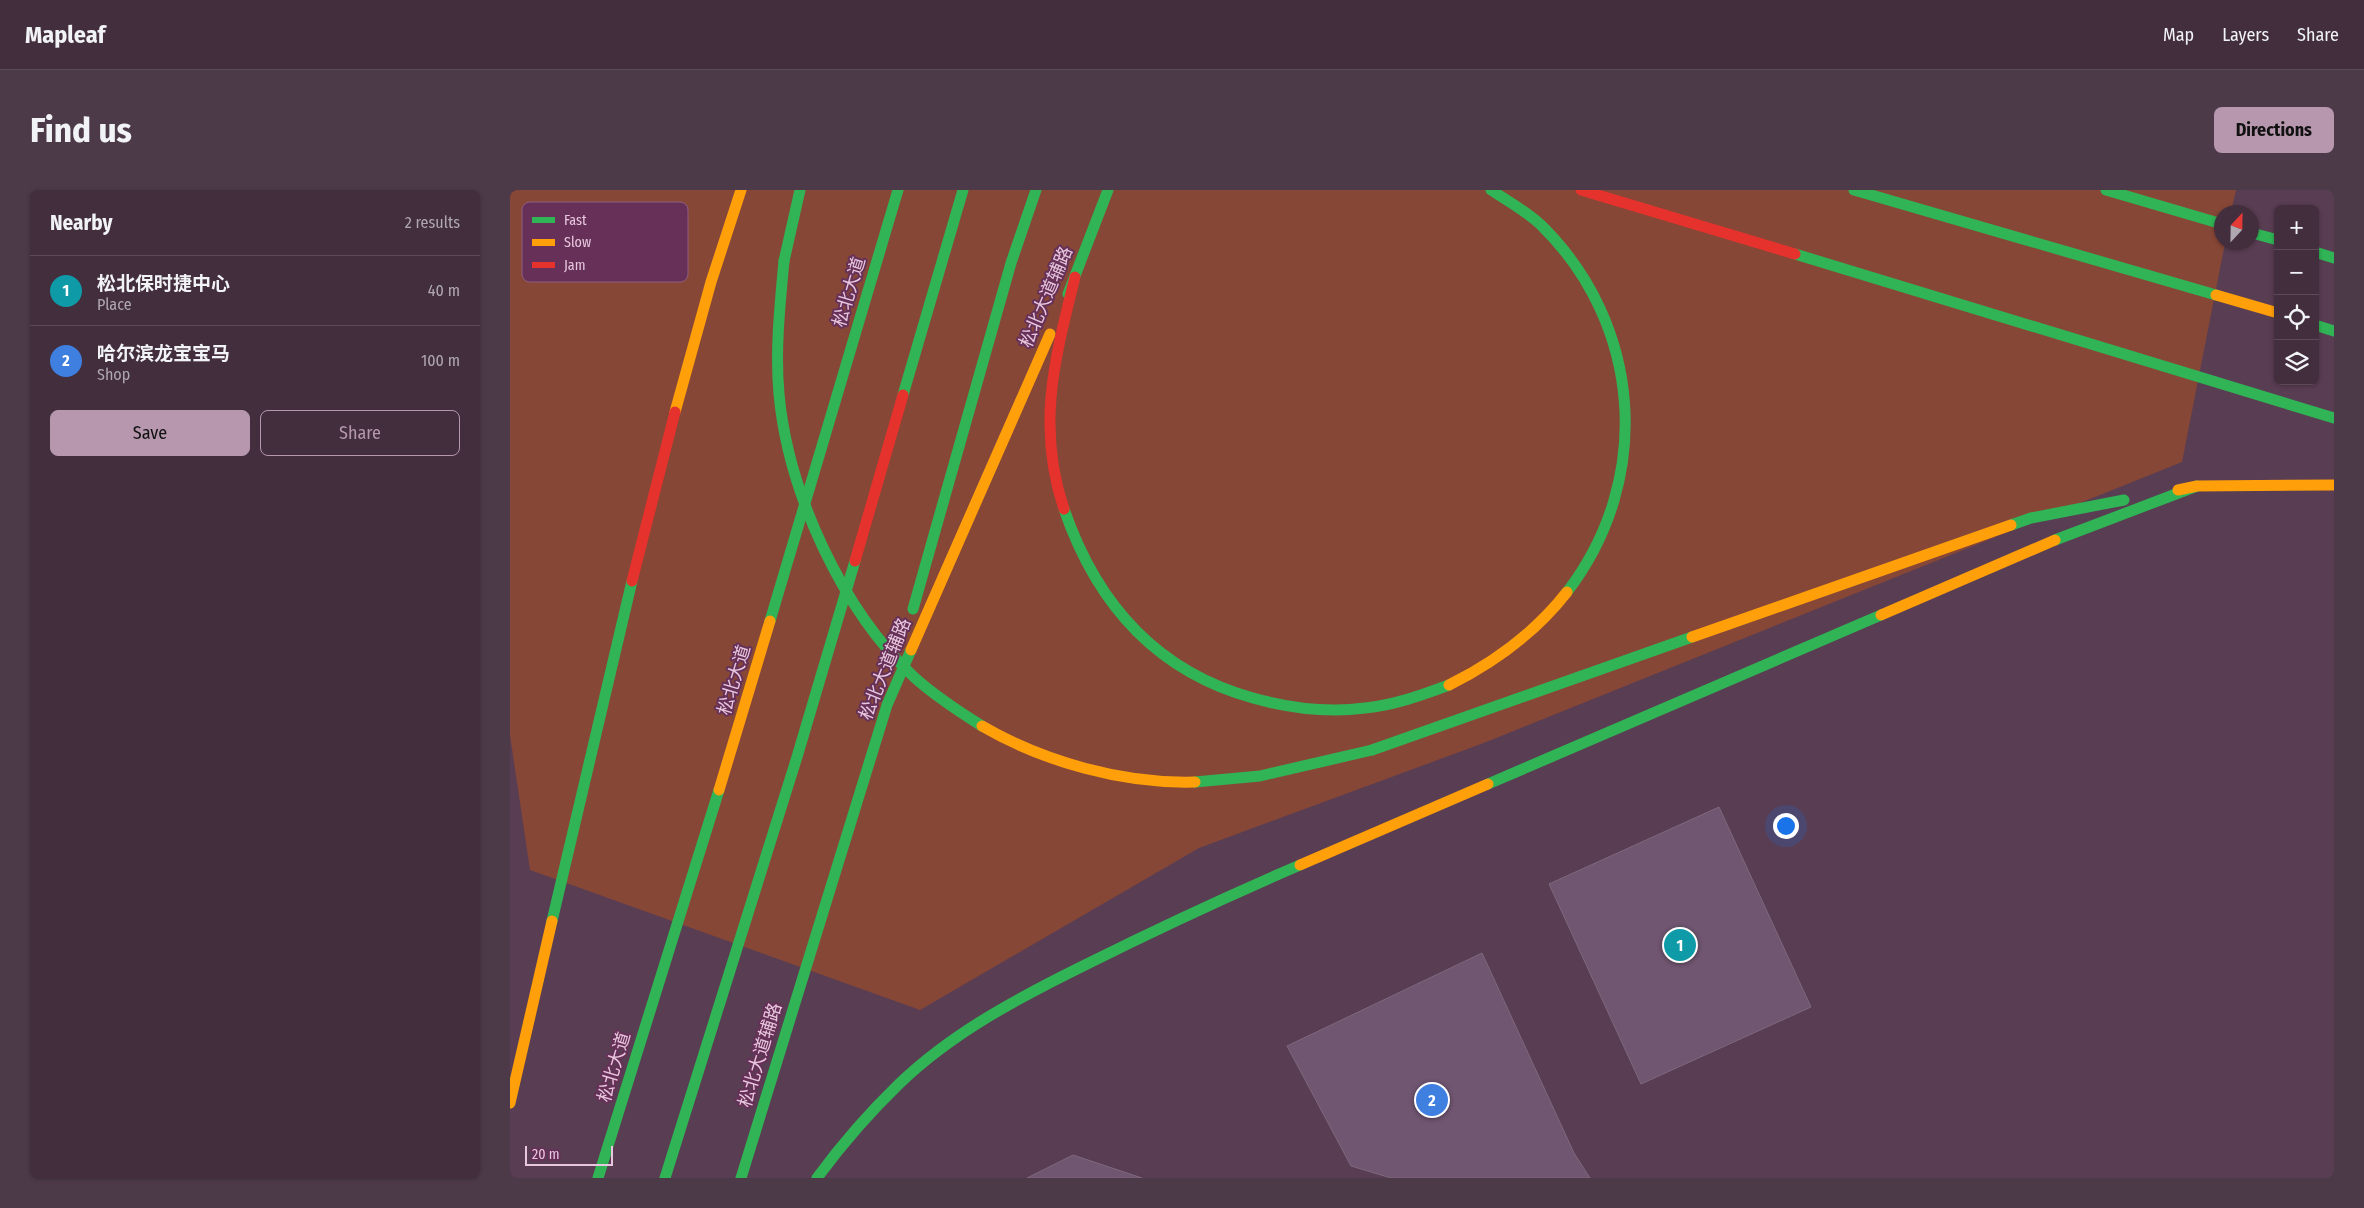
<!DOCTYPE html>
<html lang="en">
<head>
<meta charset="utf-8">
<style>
	body { margin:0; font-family:"Fira Sans Condensed","Noto Sans SC",sans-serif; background:#4d3a49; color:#f1f3f6 }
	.controls { position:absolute; right:15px; top:15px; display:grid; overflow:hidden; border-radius:8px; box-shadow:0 1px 4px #0004 }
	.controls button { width:45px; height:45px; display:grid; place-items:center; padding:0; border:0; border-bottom:1px solid #5b4a58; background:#432e3e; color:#f1f3f6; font:25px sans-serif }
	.compass { position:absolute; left:1704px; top:15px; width:45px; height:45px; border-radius:50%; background:#432e3e; box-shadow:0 1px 4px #0004; rotate:22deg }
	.scale { position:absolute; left:15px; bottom:12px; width:88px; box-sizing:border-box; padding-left:5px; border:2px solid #e8c7de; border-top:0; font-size:14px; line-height:18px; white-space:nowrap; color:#e8c7de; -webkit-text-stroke:4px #663058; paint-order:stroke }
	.you { position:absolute; left:1275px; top:635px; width:18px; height:18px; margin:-12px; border:4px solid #fff; border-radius:50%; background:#1a73e8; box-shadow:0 0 0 8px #1a73e833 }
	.badge { display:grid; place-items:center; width:32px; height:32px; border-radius:50%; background:#b697ad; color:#fff; font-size:16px; font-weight:700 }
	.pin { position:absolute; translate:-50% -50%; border:2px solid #fff; box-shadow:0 1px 5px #0006 }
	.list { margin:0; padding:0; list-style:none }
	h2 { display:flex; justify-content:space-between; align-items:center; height:65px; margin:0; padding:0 20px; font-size:21px }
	h2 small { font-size:16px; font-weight:400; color:#afa8b0 }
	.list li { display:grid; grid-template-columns:32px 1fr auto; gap:15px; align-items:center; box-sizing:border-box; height:70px; padding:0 20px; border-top:1px solid #5b4a58 }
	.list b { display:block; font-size:19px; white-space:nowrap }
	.list p { margin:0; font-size:16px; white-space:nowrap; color:#afa8b0 }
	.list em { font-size:16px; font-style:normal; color:#afa8b0 }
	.actions { display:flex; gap:10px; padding:15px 20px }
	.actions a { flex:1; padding:11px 0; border:1px solid #b697ad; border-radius:8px; text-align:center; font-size:18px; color:#b697ad }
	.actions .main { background:#b697ad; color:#111 }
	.icon { flex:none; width:28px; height:28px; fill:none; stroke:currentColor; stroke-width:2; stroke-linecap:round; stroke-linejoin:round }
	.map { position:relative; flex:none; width:1824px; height:988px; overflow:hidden; border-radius:8px }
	header { display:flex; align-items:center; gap:30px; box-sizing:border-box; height:70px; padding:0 25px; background:#432e3e; border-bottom:1px solid #5b4a58 }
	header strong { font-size:24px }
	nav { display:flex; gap:28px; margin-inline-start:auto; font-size:18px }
	.intro { display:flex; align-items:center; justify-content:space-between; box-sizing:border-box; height:120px; padding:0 30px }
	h1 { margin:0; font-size:35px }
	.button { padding:12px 22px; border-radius:8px; background:#b697ad; color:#111; font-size:18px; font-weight:700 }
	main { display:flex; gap:30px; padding:0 30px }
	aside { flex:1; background:#432e3e; border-radius:8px; box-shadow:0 1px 4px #0004 }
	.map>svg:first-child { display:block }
	.green { fill:#874737 }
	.building { fill:#705671; stroke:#7e697d }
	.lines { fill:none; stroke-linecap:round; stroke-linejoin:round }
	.fast { stroke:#30b455; stroke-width:11 }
	.slow { stroke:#ff9f0a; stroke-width:11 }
	.jam { stroke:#e5322d; stroke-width:11 }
	.fast-bridge { stroke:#30b455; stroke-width:11 }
	.slow-bridge { stroke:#ff9f0a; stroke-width:11 }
	.labels { text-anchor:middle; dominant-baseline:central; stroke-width:4; stroke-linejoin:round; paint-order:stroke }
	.street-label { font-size:18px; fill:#e8c7de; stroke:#663058 }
	.key { fill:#663058; stroke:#8d5d80; stroke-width:1 }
	.key-label { font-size:14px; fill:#e8c7de }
</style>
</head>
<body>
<header>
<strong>Mapleaf</strong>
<nav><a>Map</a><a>Layers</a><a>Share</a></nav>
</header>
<div class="intro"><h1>Find us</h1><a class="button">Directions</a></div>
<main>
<aside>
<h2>Nearby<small>2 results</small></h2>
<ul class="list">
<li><span class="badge" style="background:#0f9aa8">1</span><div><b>松北保时捷中心</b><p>Place</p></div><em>40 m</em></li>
<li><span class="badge" style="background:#3f7fe0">2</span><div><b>哈尔滨龙宝宝马</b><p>Shop</p></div><em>100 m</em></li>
</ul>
<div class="actions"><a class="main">Save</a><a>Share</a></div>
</aside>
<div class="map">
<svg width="1824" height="988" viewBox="0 0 1824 988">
	<rect width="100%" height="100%" fill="#593d52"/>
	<polygon class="green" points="0,0 1726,0 1721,22 1712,22 1712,52 1715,53 1672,272 971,554 689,658 410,820 20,680 0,545"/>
	<g class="building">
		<polygon points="1209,617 1301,817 1131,894 1039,694"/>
		<polygon points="972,763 1064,963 1080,988 881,988 841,976 777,856"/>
		<polygon points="563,965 632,988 517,988"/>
	</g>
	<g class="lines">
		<g class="fast">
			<path d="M 981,0 C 998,11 1016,21 1031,35 C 1132,134 1144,289 1057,402"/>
			<polyline points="1344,0 1706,105"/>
			<polyline points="1596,0 1712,34"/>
			<polyline points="1742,43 1768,50"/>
			<polyline points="1805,62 1824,68"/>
			<polyline points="1285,64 1824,228"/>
			<polyline points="274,71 290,0"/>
			<polyline points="558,104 598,0"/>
			<polyline points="1805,135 1824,141"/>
			<polyline points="393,205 453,0"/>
			<path d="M 554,319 C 586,412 645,481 743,508 C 779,518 818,523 855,518 C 885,515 912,505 939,495"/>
			<polyline points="1501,335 1521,328 1614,310"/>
			<polyline points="1545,350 1687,296"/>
			<polyline points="403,419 501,73 526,0"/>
			<polyline points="260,431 388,0"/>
			<polyline points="862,560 1182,447"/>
			<polyline points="978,594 1371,425"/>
			<polyline points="42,731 122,391"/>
			<polyline points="88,988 209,600"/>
			<polyline points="155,988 287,567 345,371"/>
			<polyline points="231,988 377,515 401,460"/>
			<path d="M 307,988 C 332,954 359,923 389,894 C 443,842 510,807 577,774 C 647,739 718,706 790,675"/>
		</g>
		<g class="slow">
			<polyline points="1706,105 1768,123"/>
			<polyline points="165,222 201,92 231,0"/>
			<polyline points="1668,300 1687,296 1824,295"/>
			<polyline points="1371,425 1545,350"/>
			<polyline points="1182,447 1501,335"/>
			<polyline points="401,460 540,144"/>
			<path d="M 939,495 C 985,472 1025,443 1057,402"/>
			<polyline points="209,600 260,431"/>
			<polyline points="790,675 978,594"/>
			<polyline points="0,913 42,731"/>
		</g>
		<g class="jam">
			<polyline points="1071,0 1285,64"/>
			<path d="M 554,319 C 526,236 545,168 565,87"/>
			<polyline points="345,371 393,205"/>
			<polyline points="122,391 165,222"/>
		</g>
		<g class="fast-bridge">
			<path d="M 274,71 C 270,115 265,160 269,204 C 278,302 332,420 404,487 C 425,506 448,521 472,536"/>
			<polyline points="685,592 750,586 862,560"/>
		</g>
		<path class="slow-bridge" d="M 472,536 C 534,572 613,594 685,592"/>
	</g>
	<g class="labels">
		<g class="street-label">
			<text transform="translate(339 102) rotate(-73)">松北大道</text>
			<text transform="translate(536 107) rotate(-67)">松北大道辅路</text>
			<text transform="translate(375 479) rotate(-68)">松北大道辅路</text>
			<text transform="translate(224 490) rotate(-73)">松北大道</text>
			<text transform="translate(250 865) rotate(-73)">松北大道辅路</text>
			<text transform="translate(104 877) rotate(-73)">松北大道</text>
		</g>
	</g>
	<rect x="12" y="12" width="166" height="80" rx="8" class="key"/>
	<rect x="22" y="27" width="23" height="6" fill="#30b455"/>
	<rect x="22" y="49" width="23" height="7" fill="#ff9f0a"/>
	<rect x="22" y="72" width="23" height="6" fill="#e5322d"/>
	<g class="key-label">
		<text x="54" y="35">Fast</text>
		<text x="54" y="57">Slow</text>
		<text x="54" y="80">Jam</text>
	</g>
</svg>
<div class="controls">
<button>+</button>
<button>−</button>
<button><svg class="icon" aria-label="locate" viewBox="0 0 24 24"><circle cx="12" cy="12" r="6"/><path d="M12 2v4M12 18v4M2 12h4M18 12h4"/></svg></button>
<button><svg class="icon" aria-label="layers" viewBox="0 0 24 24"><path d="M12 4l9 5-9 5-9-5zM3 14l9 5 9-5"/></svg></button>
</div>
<svg class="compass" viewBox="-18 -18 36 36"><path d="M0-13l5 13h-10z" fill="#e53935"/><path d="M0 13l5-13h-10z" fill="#afa8b0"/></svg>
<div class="scale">20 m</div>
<div class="you"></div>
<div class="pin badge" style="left:1170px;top:755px;background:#0f9aa8">1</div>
<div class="pin badge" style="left:922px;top:910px;background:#3f7fe0">2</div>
</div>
</main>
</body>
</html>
